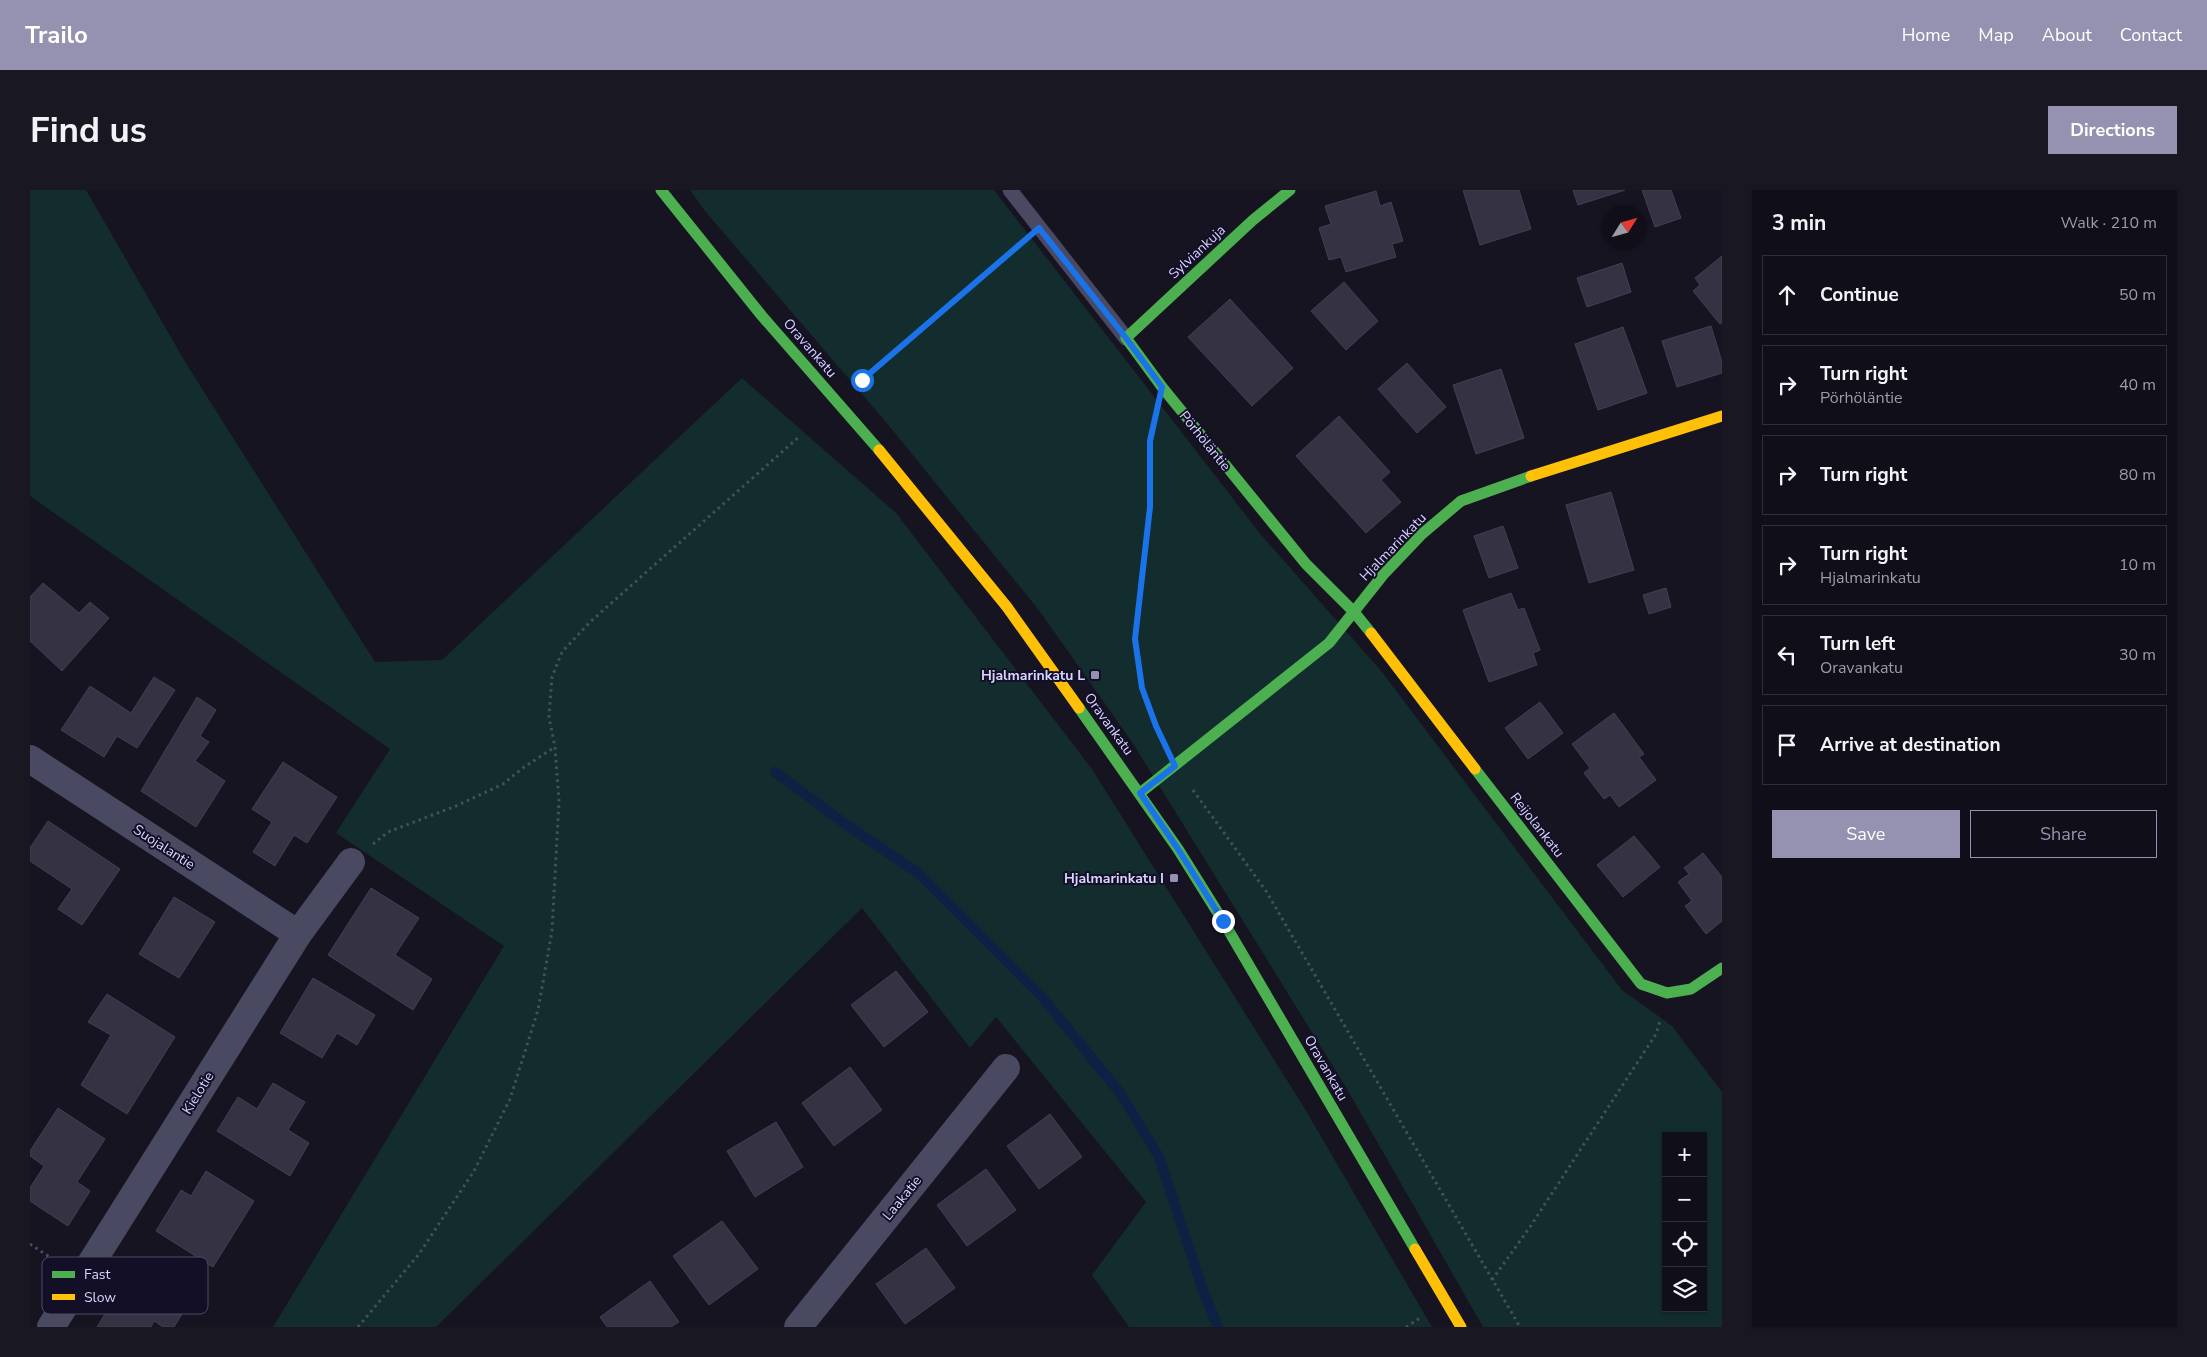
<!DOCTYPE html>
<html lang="en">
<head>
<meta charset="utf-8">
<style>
	body { margin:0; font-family:"Nunito Sans",sans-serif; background:#191822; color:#f1f3f6 }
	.controls { position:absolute; right:15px; bottom:15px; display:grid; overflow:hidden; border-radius:0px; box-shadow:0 1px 4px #0004 }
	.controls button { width:45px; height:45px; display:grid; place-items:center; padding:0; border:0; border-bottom:1px solid #302f38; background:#100f19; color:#f1f3f6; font:25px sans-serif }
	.compass { position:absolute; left:1572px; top:15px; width:45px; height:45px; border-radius:50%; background:#100f19; box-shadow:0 1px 4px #0004; rotate:53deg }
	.stop { position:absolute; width:15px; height:15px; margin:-11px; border:4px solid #1a73e8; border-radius:50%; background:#fff }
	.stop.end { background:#1a73e8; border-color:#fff; box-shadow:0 1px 5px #0008 }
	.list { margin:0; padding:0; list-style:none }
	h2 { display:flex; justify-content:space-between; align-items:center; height:65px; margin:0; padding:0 20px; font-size:21px }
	h2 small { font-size:16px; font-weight:400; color:#9c9ca2 }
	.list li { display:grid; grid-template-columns:32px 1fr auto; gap:15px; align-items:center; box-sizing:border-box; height:80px; margin:0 10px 10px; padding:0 10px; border:1px solid #302f38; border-radius:0px }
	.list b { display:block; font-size:19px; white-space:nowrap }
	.list p { margin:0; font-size:16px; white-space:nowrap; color:#9c9ca2 }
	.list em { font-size:16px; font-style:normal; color:#9c9ca2 }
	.actions { display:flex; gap:10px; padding:15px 20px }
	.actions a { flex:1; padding:11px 0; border:1px solid #9591b1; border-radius:0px; text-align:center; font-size:18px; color:#9591b1 }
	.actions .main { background:#9591b1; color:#fff }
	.icon { flex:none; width:28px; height:28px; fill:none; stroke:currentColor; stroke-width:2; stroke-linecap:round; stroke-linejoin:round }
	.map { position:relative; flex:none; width:1692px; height:1137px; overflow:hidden; border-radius:0px }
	header { display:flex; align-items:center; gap:30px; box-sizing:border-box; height:70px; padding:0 25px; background:#9591b1; color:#fff }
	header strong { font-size:24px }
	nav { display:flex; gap:28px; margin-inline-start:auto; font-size:18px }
	.intro { display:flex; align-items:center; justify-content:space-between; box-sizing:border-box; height:120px; padding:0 30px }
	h1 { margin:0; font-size:35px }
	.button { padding:12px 22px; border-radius:0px; background:#9591b1; color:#fff; font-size:18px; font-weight:700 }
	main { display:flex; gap:30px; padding:0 30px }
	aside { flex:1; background:#100f19; border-radius:0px; box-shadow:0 1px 4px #0004 }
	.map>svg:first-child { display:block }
	.green { fill:#132c2d; fill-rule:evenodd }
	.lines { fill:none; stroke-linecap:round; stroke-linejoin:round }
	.stream { stroke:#0d2144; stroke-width:10 }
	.building { fill:#343243; stroke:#433f54 }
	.path { stroke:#44505f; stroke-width:3; stroke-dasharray:2.5 4; stroke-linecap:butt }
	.lane { stroke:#4a4962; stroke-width:15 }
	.street { stroke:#4a4962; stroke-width:28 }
	.fast { stroke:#4caf50; stroke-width:11 }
	.slow { stroke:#ffc107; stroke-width:11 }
	.route { stroke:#1a73e8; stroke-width:6 }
	.poi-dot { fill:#9591b1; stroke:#130f26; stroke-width:2 }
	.labels { text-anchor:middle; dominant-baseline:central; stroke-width:4; stroke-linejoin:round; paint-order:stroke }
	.street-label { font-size:14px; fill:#d9d4ff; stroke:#130f26 }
	.poi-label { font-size:14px; font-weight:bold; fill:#d9d4ff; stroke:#130f26; text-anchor:end }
	.key { fill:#130f26; stroke:#4e4a67; stroke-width:1 }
	.key-label { font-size:14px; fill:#d9d4ff }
</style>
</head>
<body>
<header>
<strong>Trailo</strong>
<nav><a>Home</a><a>Map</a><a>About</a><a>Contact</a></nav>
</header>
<div class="intro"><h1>Find us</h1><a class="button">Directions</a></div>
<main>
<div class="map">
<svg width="1692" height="1137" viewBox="0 0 1692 1137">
	<rect width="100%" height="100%" fill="#161421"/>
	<g class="green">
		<polygon points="0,0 56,0 157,175 345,472 412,470 712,188 866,323 1062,579 1275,919 1402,1137 1099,1137 1062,1085 1116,1012 966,827 940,858 832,718 406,1137 243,1137 474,756 306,643 360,559 0,306"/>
		<path d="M 660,0 L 964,0 L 1232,346 L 1352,482 L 1592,800 L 1642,836 L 1692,902 L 1692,1137 L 1453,1137 L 1314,894 L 1102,552 L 1008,419 L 856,232 L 675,21 ZM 1636,946 L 1673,946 L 1673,1118 L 1636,1118 Z"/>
	</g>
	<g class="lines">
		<polyline class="stream" points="745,582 814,633 888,683 1013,808 1091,904 1129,967 1174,1103 1188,1137"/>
	</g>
	<g class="building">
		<polygon points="1433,0 1489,0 1501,39 1450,55"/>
		<polygon points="1543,0 1595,0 1548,15"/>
		<polygon points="1612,0 1641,0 1651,28 1625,37"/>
		<polygon points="1346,1 1350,16 1361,12 1373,51 1362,54 1366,67 1316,82 1311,67 1299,70 1289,38 1301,34 1295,16"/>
		<polygon points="1692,66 1692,133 1690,134 1663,101 1670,95 1665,88"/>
		<polygon points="1592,73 1601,102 1557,117 1547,88"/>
		<polygon points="1314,92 1348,131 1316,160 1281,121"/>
		<polygon points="1200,109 1263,178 1222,216 1158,147"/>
		<polygon points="1681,136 1692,172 1692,183 1647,197 1632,151"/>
		<polygon points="1593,137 1617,203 1568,220 1545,154"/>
		<polygon points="1377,173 1416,217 1387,243 1348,199"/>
		<polygon points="1471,179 1494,248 1446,264 1423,195"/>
		<polygon points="1309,226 1360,282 1351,290 1371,312 1336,343 1266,266"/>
		<polygon points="1581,302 1604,380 1559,393 1536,315"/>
		<polygon points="1473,336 1488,378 1459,388 1444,346"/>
		<polygon points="13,393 49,423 60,412 79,428 32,481 0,451 0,407"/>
		<polygon points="1636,398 1641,417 1619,424 1613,405"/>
		<polygon points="1481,403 1488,420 1494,418 1510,460 1503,463 1507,475 1459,492 1433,420"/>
		<polygon points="124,487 145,500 107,558 87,546 74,567 31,540 60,496 101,523"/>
		<polygon points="167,507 186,520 170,546 179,552 165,571 195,591 166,637 111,601"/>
		<polygon points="1510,512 1533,543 1498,569 1475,538"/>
		<polygon points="1584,523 1614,564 1609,567 1626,590 1589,617 1580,605 1574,609 1554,583 1560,578 1542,554"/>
		<polygon points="253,572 307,607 277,653 264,645 245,676 223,662 242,632 222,619"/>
		<polygon points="18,631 90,679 52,735 28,719 42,699 0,671 0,658"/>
		<polygon points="1604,646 1630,677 1593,707 1567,675"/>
		<polygon points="1673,663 1692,687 1692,731 1676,744 1655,716 1662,711 1648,692 1659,684 1654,678"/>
		<polygon points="341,698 389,728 365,765 402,789 383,820 298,765"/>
		<polygon points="144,707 185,732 149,788 109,764"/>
		<polygon points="866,781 898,822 854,857 821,815"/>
		<polygon points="283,788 345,825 327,855 307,843 292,868 250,843"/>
		<polygon points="77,804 145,847 97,924 51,895 81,845 58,832"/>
		<polygon points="820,877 852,920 804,956 772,913"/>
		<polygon points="243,893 275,912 258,940 279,953 260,986 187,941 208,907 227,919"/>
		<polygon points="28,918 75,949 47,992 60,1001 38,1036 0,1011 0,998 14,976 0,966 0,961"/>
		<polygon points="1020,924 1052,967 1009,999 977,956"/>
		<polygon points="746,932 773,977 725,1007 697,961"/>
		<polygon points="956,979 986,1020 937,1056 907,1015"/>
		<polygon points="176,981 224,1011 183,1077 126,1041 151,1000 161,1006"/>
		<polygon points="692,1031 728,1079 679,1115 643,1066"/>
		<polygon points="896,1058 925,1098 875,1134 846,1094"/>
		<polygon points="109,1069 165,1103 144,1137 133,1137 124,1131 121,1137 67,1137"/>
		<polygon points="620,1091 649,1132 641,1137 577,1137 570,1127"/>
	</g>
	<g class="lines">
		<g class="path">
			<polyline points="832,190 993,52"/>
			<polyline points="1123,234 1120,251 1120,317 1105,449 1112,498 1131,548"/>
			<polyline points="1163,600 1236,701 1490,1137"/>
			<polyline points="343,654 358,642 426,616 473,594 494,577 525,557"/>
			<polyline points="0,1054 27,1072"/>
			<polyline points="1462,1090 1500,1037 1626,844 1630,831"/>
			<polyline points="328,1137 389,1064 444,981 480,909 508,820 522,741 529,611 525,557 519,527 522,487 532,462 560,432 770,246"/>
			<polyline points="1376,1137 1390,1128"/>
		</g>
		<polyline class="lane" points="980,0 1096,148"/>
		<g class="street">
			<polyline points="0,569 268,744"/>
			<polyline points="21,1137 268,744 321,672"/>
			<polyline points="768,1137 976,878"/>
		</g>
		<g class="fast">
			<polyline points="631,0 732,126 849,260"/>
			<polyline points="1260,0 1223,30 1096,148 1132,197 1276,374 1324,422 1341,443"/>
			<polyline points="1049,518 1148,659 1193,731 1385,1059"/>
			<polyline points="1445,579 1611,794 1637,803 1661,799 1692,778"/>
			<polyline points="1110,603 1299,453 1353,385 1392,344 1431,311 1501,286"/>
		</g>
		<g class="slow">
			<polyline points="849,260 977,417 1049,518"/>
			<polyline points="1501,286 1692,226"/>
			<polyline points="1341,443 1445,579"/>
			<polyline points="1385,1059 1431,1137"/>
		</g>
	</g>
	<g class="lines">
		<polyline class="route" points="832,190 1009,38 1096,148 1132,197 1120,251 1120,317 1105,449 1112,498 1126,536 1145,576 1110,603 1148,659 1193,731"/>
	</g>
	<g class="poi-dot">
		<rect x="1060" y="480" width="10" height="10" rx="2.5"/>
		<rect x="1139" y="683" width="10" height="10" rx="2.5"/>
	</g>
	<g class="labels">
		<g class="street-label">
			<text transform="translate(1167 62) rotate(-43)">Sylviankuja</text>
			<text transform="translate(780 158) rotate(49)">Oravankatu</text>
			<text transform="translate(1175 251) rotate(51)">Pörhöläntie</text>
			<text transform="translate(1363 357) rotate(-46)">Hjalmarinkatu</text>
			<text transform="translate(1079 534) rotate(54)">Oravankatu</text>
			<text transform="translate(1507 635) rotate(52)">Reijolankatu</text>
			<text transform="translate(134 657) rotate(33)">Suojalantie</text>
			<text transform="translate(1296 878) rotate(60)">Oravankatu</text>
			<text transform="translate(168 903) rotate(-58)">Kielotie</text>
			<text transform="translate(872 1008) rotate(-51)">Laakatie</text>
		</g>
		<g class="poi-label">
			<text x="1055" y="485">Hjalmarinkatu L</text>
			<text x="1134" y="688">Hjalmarinkatu I</text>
		</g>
	</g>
	<rect x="12" y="1067" width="166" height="57" rx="8" class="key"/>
	<rect x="22" y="1081" width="23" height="7" fill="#4caf50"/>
	<rect x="22" y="1104" width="23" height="6" fill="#ffc107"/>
	<g class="key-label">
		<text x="54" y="1089">Fast</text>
		<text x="54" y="1112">Slow</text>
	</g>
</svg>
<div class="controls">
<button>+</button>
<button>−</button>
<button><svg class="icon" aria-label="locate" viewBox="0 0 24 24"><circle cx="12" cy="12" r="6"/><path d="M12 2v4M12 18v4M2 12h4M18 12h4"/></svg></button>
<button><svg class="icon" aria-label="layers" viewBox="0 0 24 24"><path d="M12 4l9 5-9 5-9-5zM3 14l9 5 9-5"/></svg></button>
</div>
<svg class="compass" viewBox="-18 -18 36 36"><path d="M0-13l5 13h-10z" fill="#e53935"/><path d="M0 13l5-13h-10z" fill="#9c9ca2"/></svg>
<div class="stop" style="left:832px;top:190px"></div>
<div class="stop end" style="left:1193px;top:731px"></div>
</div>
<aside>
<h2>3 min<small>Walk · 210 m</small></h2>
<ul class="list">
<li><svg class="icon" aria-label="ahead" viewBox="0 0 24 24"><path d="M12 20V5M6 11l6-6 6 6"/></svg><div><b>Continue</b></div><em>50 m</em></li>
<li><svg class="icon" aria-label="right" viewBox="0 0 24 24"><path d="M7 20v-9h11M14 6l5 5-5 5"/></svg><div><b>Turn right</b><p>Pörhöläntie</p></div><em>40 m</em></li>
<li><svg class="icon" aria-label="right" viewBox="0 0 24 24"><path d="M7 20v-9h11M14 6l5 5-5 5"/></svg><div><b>Turn right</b></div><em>80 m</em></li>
<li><svg class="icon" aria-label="right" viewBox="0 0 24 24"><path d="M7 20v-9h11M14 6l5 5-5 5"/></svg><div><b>Turn right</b><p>Hjalmarinkatu</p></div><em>10 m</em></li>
<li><svg class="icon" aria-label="left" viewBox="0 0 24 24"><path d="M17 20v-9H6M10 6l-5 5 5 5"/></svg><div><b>Turn left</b><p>Oravankatu</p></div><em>30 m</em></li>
<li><svg class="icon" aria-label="arrive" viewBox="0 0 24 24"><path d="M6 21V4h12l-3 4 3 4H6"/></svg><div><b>Arrive at destination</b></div></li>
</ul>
<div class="actions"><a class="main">Save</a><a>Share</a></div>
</aside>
</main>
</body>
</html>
